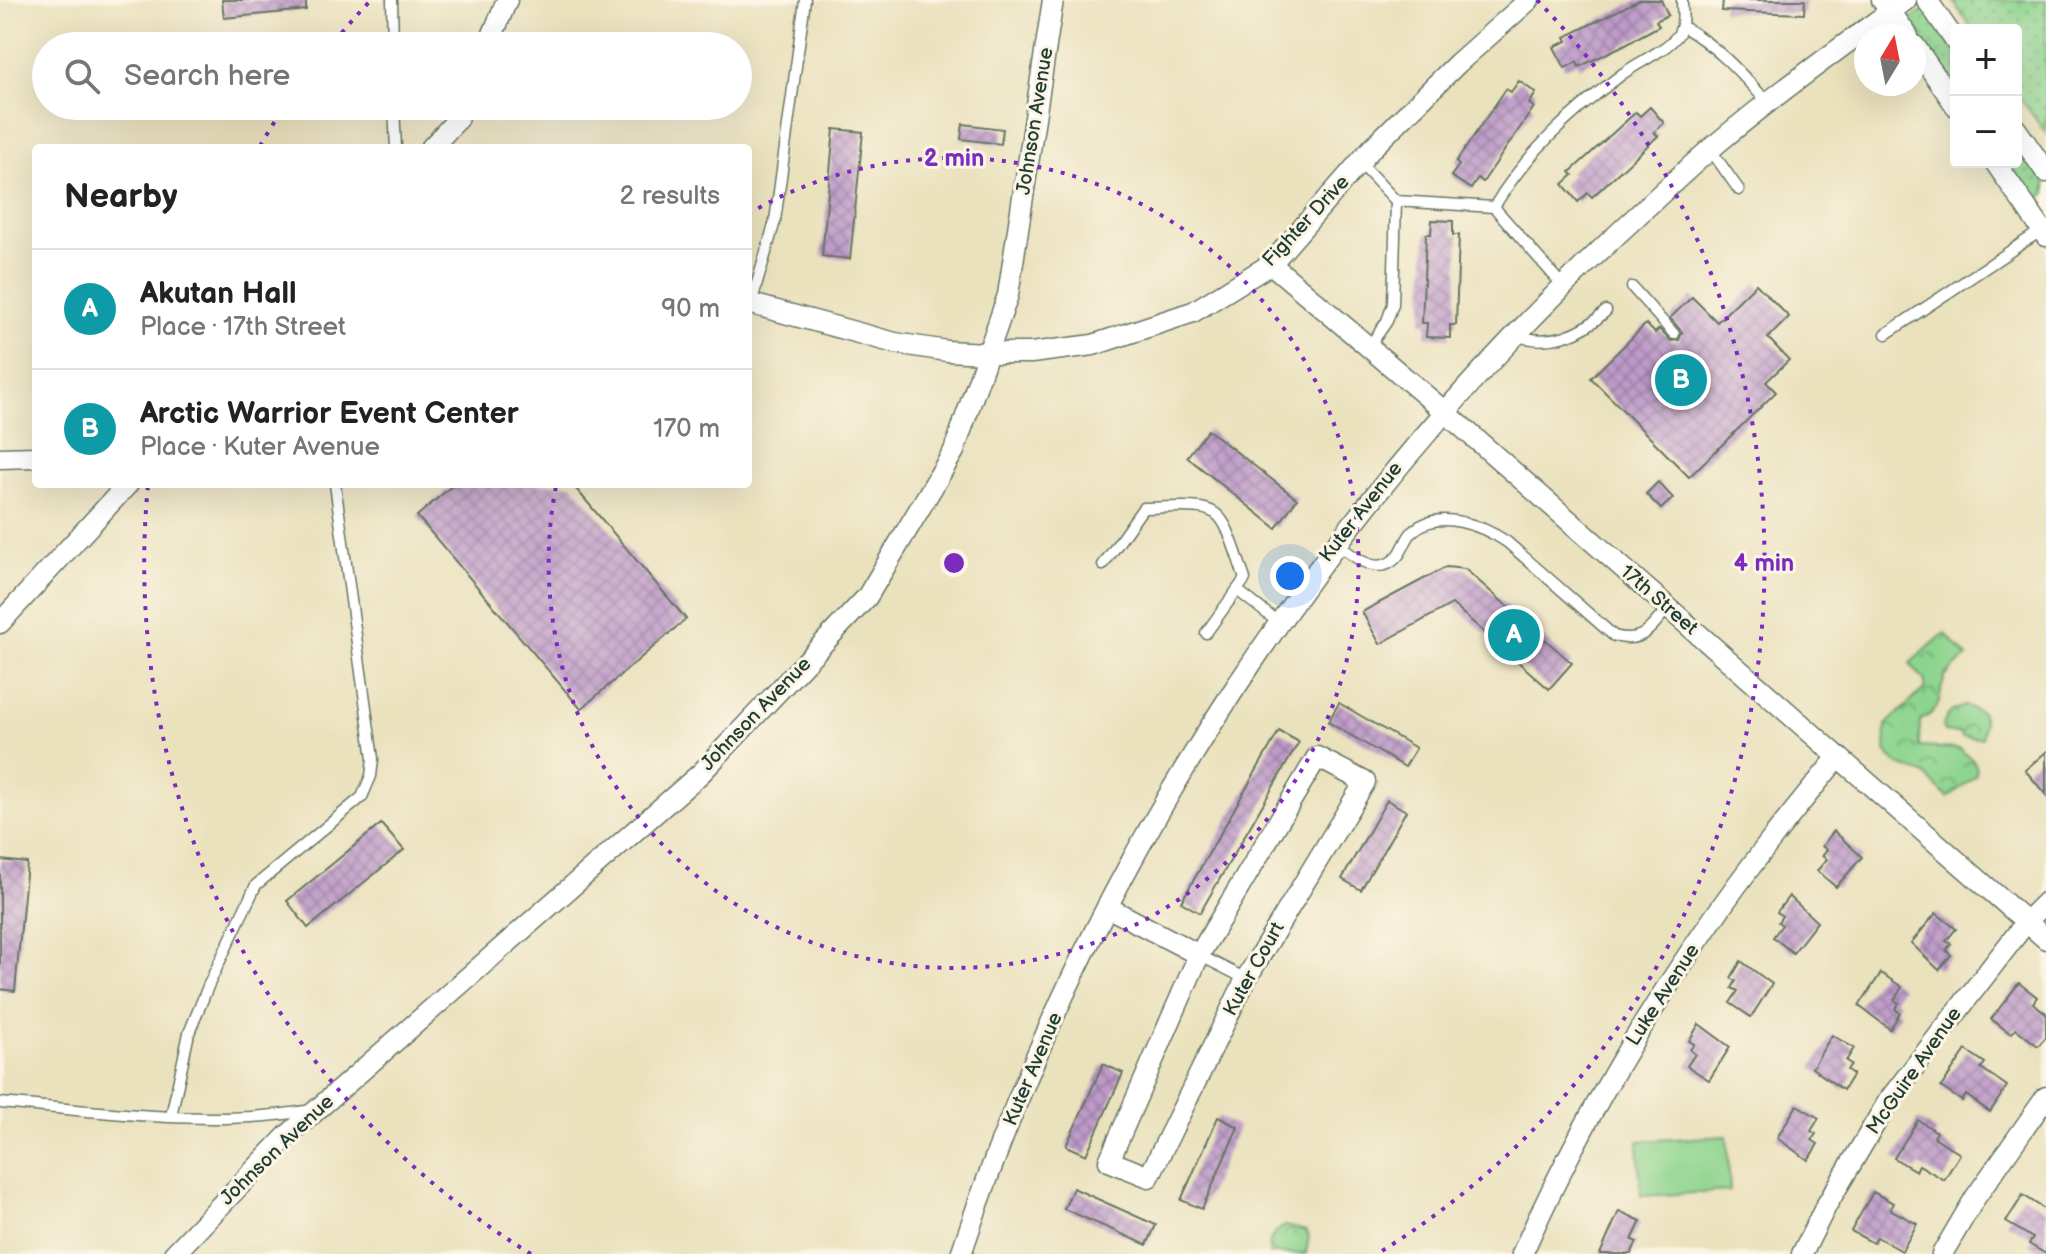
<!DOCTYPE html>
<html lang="en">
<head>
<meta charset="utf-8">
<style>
	body { margin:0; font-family:"Balsamiq Sans",sans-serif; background:#f2f2f2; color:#222 }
	.controls { position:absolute; right:24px; top:24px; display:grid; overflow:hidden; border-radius:8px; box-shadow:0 8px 32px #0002 }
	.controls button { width:72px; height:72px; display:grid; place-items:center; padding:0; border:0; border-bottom:2px solid #e0e0e0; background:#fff; color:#222; font:40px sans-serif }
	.compass { position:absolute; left:1854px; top:24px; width:72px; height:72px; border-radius:50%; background:#fff; box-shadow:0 8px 32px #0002; rotate:10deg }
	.you { position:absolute; left:1290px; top:576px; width:28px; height:28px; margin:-20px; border:6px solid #fff; border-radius:50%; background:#1a73e8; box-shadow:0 0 0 12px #1a73e833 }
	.badge { display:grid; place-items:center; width:52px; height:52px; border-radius:50%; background:#2563eb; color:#fff; font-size:26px; font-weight:700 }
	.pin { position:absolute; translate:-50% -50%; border:4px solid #fff; box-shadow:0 2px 8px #0006 }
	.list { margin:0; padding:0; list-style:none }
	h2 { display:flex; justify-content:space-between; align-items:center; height:104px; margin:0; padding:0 32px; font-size:34px }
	h2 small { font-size:26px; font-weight:400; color:#767676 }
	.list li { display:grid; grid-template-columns:52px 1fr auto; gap:24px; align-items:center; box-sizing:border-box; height:120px; padding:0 32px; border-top:2px solid #e0e0e0 }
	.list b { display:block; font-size:30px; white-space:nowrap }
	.list p { margin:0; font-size:26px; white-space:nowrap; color:#767676 }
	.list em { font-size:26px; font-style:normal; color:#767676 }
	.icon { flex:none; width:44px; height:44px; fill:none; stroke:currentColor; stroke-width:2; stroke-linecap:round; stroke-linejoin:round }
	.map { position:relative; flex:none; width:2046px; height:1254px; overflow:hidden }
	.search { position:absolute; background:#fff; box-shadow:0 8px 32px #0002; left:32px; top:32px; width:720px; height:88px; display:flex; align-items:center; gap:20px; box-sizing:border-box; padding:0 28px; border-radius:44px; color:#767676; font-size:30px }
	.panel { position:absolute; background:#fff; box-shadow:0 8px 32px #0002; left:32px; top:144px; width:720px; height:344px; border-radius:8px }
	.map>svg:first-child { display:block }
	.grass { fill:url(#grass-dots); stroke:#568861; stroke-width:2 }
	.park { fill:url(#park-crowns); stroke:#568861; stroke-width:2 }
	.pitch { fill:#8dd48e; stroke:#568861; stroke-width:2 }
	.building { fill:url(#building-cross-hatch) }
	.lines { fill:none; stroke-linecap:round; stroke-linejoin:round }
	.service-casing { stroke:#667664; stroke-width:13 }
	.minor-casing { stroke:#667664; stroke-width:23 }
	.service { stroke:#fff; stroke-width:10 }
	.minor { stroke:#fff; stroke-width:20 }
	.ring { fill:none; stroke:#7b2cbf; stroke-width:4; stroke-dasharray:4 8 }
	.labels { text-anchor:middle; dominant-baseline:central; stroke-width:6; stroke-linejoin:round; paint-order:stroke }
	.street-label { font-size:20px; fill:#1f3d34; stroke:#fcf5e5 }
	.centre { fill:#7b2cbf; stroke:#fcf5e5; stroke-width:4 }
	.ring-label { font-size:24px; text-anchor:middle; font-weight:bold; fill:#7b2cbf; stroke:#fcf5e5; stroke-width:6; stroke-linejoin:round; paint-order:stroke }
</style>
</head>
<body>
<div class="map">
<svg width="2046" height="1254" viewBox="0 0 2046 1254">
	<defs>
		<pattern id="grass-dots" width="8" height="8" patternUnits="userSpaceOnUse" patternTransform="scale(2)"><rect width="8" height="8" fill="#8dd48e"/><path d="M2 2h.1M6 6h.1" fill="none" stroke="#73ad75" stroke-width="1.8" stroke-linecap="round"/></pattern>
		<pattern id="park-crowns" width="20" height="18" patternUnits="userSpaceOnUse" patternTransform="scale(2)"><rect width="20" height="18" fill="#8dd48e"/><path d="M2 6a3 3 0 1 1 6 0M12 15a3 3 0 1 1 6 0" fill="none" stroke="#73ad75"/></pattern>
		<pattern id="building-cross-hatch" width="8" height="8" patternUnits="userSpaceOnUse" patternTransform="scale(2)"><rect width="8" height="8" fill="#be9ac9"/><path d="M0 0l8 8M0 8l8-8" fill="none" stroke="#9a7fa4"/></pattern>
	</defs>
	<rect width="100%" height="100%" fill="#fcf5e5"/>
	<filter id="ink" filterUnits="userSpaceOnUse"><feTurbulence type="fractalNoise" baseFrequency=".0125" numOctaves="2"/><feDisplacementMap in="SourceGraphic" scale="16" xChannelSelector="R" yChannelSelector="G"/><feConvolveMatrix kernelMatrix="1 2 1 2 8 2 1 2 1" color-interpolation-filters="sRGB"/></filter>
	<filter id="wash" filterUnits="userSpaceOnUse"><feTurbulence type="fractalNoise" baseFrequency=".006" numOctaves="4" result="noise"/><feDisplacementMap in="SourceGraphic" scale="32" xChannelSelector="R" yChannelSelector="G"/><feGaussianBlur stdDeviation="1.8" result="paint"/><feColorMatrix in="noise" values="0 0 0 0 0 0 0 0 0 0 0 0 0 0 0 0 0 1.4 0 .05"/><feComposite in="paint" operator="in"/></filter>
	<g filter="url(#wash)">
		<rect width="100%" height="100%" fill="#eae1bd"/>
		<g class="grass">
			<polygon points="1952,0 2046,0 2046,134 2016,92 2016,30 1973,30"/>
			<polygon points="1925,9 1956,53 1956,90 1908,21"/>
			<polygon points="2016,139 2046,182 2046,193 2035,201 2007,162 2016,162"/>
		</g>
		<g class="park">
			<path d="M 1945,633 L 1967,657 C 1960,663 1947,671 1944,680 C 1935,704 1946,705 1920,721 L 1919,747 L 1960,749 L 1974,761 L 1977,769 L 1975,776 L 1948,798 L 1924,774 L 1898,765 L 1885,751 L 1886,725 L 1924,689 L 1925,681 L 1910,663 Z"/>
			<path d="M 1966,706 L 1981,712 L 1984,720 L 1982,738 L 1962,737 L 1961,733 L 1945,732 L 1942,727 C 1947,714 1952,708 1966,706 Z"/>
			<path d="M 1285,1226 L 1306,1231 L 1309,1236 L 1306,1254 L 1270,1254 C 1266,1241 1274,1232 1285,1226 Z"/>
		</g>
		<polygon class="pitch" points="1727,1136 1730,1191 1641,1196 1638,1141"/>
		<g id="blocks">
			<g class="building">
				<polygon points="222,0 306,0 306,10 224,18"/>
				<polygon points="1639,0 1661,0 1668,15 1656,21 1659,26 1624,45 1579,67 1577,62 1565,68 1554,47 1567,41 1565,37"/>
				<polygon points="1723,0 1805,0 1804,14 1722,11"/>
				<polygon points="1519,81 1536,93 1529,104 1534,107 1483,182 1478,178 1471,189 1451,176 1459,165 1456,162 1506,89 1511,92"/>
				<polygon points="1650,107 1664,123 1654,132 1658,136 1592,197 1588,193 1578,202 1563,184 1573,175 1570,172 1636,112 1640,116"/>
				<polygon points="963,124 1003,129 1001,144 961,139"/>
				<polygon points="834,129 863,132 850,259 822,256"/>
				<polygon points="1432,220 1453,221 1453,235 1459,235 1456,325 1450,325 1450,338 1426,337 1427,323 1422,323 1426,234 1431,234"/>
				<polygon points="1756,284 1789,317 1768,338 1789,360 1766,382 1776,392 1689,477 1591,378 1646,324 1655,333 1659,329 1671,341 1679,340 1682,332 1670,318 1692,297 1717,322"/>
				<polygon points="1208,430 1297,499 1276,528 1187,457"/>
				<polygon points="1658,482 1673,498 1661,509 1646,494"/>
				<polygon points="454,484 572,484 686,619 581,709 417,516"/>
				<polygon points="1446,567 1465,569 1572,663 1549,689 1452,604 1380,644 1362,612"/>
				<polygon points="1339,703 1416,748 1405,767 1328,722"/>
				<polygon points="1279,731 1299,742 1200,913 1181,902"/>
				<polygon points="2046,752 2046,795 2025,770"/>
				<polygon points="1387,800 1406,811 1361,890 1342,879"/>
				<polygon points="381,824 404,850 308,928 287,901"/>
				<polygon points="1834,831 1862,857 1836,887 1817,871 1827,859 1822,856 1827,850 1822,846"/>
				<polygon points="0,860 27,863 15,991 0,989"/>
				<polygon points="1789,896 1817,922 1793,953 1773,937 1782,925 1778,922 1782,916 1777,912"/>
				<polygon points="1936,913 1956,929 1946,941 1951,944 1946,950 1951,955 1939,970 1911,943"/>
				<polygon points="1741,961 1772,984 1751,1017 1730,1003 1738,991 1732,988 1736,981 1731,978"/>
				<polygon points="1881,973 1902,987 1894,1000 1899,1003 1895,1009 1900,1013 1890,1029 1859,1006"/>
				<polygon points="2019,983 2037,997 2033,1003 2046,1013 2046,1037 2038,1046 2016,1029 2011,1034 1991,1019"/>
				<polygon points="1699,1024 1730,1047 1709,1080 1687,1066 1695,1054 1690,1050 1694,1044 1689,1041"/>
				<polygon points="1832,1035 1854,1048 1846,1061 1851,1064 1847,1070 1853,1074 1843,1090 1812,1068"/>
				<polygon points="1966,1050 1985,1063 1981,1068 2007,1086 1990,1112 1966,1095 1962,1101 1941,1087"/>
				<polygon points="1103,1064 1123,1073 1086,1155 1066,1146"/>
				<polygon points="1797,1105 1819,1118 1811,1131 1816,1134 1812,1140 1818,1144 1808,1160 1777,1138"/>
				<polygon points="1218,1117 1238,1127 1202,1209 1181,1200"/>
				<polygon points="1918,1120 1937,1132 1934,1137 1960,1154 1944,1180 1919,1165 1916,1171 1894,1158"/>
				<polygon points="1073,1188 1156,1225 1147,1245 1064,1209"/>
				<polygon points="1873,1192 1893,1203 1890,1209 1917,1224 1902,1251 1877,1237 1873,1243 1851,1231"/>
				<polygon points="2023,1195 2046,1210 2046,1254 2029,1244 2033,1238 2006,1222"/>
				<polygon points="1619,1211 1641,1221 1632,1240 1637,1242 1631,1254 1600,1254"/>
			</g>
		</g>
	</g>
	<g filter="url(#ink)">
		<use href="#blocks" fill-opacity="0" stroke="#667664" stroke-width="2"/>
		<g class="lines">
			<defs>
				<g id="service">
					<polyline points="392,0 393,46"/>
					<path d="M 1682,26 C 1717,46 1741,73 1768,103"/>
					<polyline points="394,106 396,148"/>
					<polyline points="1710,149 1739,190"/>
					<polyline points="1360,163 1396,201 1494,207"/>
					<path d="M 1563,286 L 1494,207 C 1526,153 1572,112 1621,75 C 1638,62 1664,52 1677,36 C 1685,26 1682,11 1682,0"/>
					<polyline points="1632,287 1674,334"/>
					<polyline points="751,304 775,221 805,0"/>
					<polyline points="1886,334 2042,230"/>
					<path d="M 1515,335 C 1549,347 1581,335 1606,311"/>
					<polyline points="1369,347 1387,321 1393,304 1396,201"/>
					<path d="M 1336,543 C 1355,558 1381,580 1400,553 C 1404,547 1407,537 1413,531 C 1439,508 1483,526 1507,542 L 1614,636 C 1644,644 1650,628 1668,608"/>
					<path d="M 1103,565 L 1143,508 C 1226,506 1218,500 1245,579 L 1237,590"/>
					<polyline points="1206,633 1237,590 1279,623"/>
					<polyline points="1199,955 1246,979"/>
					<path d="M 0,1103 C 102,1111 210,1128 312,1110"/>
					<polyline points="171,1116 189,1033 209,984 256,885 362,797 371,776 373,759 335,484"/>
				</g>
				<g id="minor">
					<polyline points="1882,0 1908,36"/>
					<polyline points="1927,0 1956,42"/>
					<polyline points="1914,45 1956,106"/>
					<polyline points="488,46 507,0"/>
					<polyline points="2016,129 2046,172"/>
					<polyline points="431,148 457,120 462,106"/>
					<polyline points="1995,162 2046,236"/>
					<polyline points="1271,264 1445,412 2046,939"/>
					<polyline points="748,303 895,343 947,351 986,353 1031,353 1093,345 1193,312 1271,264 1372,148 1458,63 1529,0"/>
					<polyline points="0,458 36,457"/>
					<polyline points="0,623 128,484"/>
					<polygon points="1317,757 1365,782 1246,979 1149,1177 1109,1161 1199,955"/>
					<polyline points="1107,907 1199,955"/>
					<polyline points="174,1254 287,1136 701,773 867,597 954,451 1008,295 1053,0"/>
					<path d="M 961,1254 C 1092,857 1329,498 1637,216 C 1663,192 1688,168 1714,146 C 1776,94 1841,47 1906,0"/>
					<path d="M 1522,1254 C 1573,1139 1636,1029 1708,926 C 1748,867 1793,812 1838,757"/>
					<polyline points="1802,1254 1826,1206 1889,1100 2027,921 2046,902"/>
					<polyline points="1942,1254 1975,1198 2046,1097"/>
				</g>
			</defs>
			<use href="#service" class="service-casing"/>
			<use href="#minor" class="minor-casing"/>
			<use href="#service" class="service"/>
			<use href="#minor" class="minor"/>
		</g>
	</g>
	<g class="ring">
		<path d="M748 214A405 405 0 1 1 556 486"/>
		<path d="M531 1254A810 810 0 0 1 148 485M260 146A810 810 0 0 1 282 110M334 42A810 810 0 0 1 371 0M1537 0A810 810 0 0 1 1377 1254"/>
	</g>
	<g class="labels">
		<g class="street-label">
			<text transform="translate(1035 121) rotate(-81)">Johnson Avenue</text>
			<text transform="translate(1306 221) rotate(-47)">Fighter Drive</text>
			<text transform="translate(1361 512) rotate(-52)">Kuter Avenue</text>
			<text transform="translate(1659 600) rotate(41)">17th Street</text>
			<text transform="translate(756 714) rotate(-46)">Johnson Avenue</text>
			<text transform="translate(1254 969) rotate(-61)">Kuter Court</text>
			<text transform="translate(1663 995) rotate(-57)">Luke Avenue</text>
			<text transform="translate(1033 1069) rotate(-67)">Kuter Avenue</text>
			<text transform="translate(1914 1071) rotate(-55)">McGuire Avenue</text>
			<text transform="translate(277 1150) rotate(-44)">Johnson Avenue</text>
		</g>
	</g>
	<circle cx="954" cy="563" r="12" class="centre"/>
	<g class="ring-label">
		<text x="954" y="166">2 min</text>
		<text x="1764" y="571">4 min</text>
	</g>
</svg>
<div class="controls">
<button>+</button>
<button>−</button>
</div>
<svg class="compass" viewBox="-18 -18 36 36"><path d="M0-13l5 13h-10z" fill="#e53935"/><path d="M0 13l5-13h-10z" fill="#767676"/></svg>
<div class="you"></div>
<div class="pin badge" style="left:1514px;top:635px;background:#0f9aa8">A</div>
<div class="pin badge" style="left:1681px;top:380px;background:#0f9aa8">B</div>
<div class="search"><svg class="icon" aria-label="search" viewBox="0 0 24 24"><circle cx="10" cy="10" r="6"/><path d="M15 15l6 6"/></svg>Search here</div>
<section class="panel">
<h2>Nearby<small>2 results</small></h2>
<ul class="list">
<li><span class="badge" style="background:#0f9aa8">A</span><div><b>Akutan Hall</b><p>Place · 17th Street</p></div><em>90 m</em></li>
<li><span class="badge" style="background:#0f9aa8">B</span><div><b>Arctic Warrior Event Center</b><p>Place · Kuter Avenue</p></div><em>170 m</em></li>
</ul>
</section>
</div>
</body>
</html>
